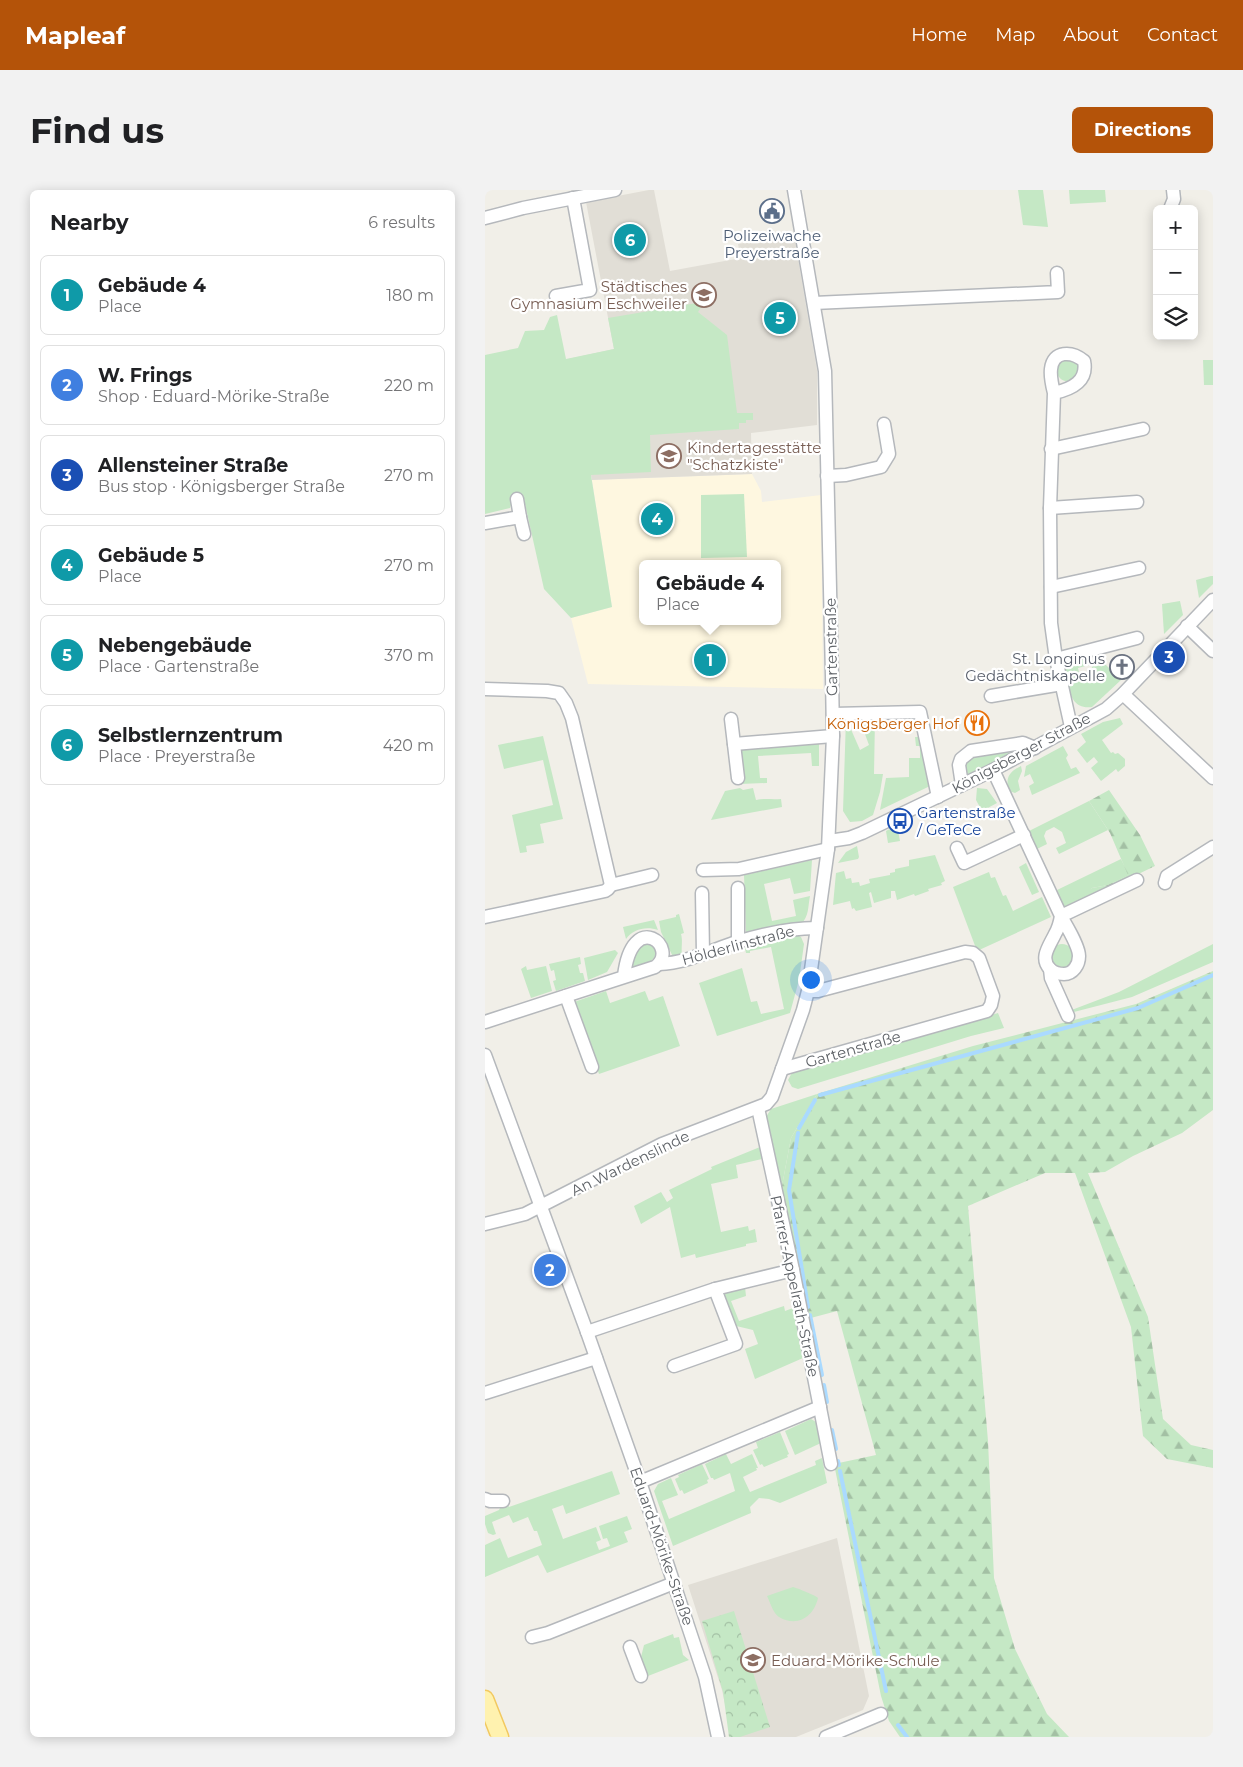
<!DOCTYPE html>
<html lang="en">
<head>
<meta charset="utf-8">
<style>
	body { margin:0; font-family:Montserrat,sans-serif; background:#f2f2f2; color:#202124 }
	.controls { position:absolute; right:15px; top:15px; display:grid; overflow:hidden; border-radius:8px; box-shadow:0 2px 12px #0003 }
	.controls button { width:45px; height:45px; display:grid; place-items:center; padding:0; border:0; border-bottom:1px solid #e0e0e0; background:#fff; color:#202124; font:25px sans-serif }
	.you { position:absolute; left:325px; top:789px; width:18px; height:18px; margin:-12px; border:4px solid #fff; border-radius:50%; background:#1a73e8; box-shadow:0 0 0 8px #1a73e833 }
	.badge { display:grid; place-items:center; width:32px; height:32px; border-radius:50%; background:#b45309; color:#fff; font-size:16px; font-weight:700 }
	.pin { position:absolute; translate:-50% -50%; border:2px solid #fff; box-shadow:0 1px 5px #0006 }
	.popup { position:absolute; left:154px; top:370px; width:142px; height:65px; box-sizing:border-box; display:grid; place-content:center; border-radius:8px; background:#fff; filter:drop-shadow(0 1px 4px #0005); font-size:16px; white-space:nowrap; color:#757577 }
	.popup b { font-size:19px; color:#202124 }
	.popup::after { content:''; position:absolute; left:50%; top:100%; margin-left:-10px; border:10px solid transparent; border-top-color:#fff }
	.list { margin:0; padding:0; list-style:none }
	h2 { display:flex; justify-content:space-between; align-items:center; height:65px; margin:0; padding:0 20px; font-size:21px }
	h2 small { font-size:16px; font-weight:400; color:#757577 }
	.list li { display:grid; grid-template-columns:32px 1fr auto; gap:15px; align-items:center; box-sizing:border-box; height:80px; margin:0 10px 10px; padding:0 10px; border:1px solid #e0e0e0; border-radius:8px }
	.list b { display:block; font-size:19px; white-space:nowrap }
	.list p { margin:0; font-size:16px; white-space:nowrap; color:#757577 }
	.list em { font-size:16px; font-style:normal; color:#757577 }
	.icon { flex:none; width:28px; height:28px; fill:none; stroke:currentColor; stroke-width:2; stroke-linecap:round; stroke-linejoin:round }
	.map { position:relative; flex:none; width:728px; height:1547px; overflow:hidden; border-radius:8px }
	header { display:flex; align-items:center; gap:30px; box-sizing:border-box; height:70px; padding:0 25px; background:#b45309; color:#fff }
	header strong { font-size:24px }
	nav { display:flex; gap:28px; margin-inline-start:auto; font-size:18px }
	.intro { display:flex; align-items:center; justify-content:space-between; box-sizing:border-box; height:120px; padding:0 30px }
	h1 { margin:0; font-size:35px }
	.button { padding:12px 22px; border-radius:8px; background:#b45309; color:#fff; font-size:18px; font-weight:700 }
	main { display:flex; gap:30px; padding:0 30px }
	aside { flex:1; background:#fff; border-radius:8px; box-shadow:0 2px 12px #0003 }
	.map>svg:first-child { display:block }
	.commercial { fill:#fef7e0; fill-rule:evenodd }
	.education { fill:#e1ded6 }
	.grass { fill:#c5e8c5 }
	.forest { fill:url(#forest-firs) }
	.park { fill:url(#park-crowns) }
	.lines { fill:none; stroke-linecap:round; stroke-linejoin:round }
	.stream { stroke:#aadaff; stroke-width:4 }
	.minor-casing { stroke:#b5b8bc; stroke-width:15 }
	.major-casing { stroke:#f2c960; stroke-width:19 }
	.minor { stroke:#fff; stroke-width:12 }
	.major { stroke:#fff2af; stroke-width:16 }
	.labels { text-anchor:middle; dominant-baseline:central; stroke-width:4.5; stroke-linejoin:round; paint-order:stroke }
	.service-label { font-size:15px; fill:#4e5e75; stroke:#fff }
	.education-label { font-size:15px; fill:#785e54; stroke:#fff; text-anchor:start }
	.street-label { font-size:15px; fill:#5f6368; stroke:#fff }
	.worship-label { font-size:15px; fill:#5b616d; stroke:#fff; text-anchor:end }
	.food-label { font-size:15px; fill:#c56008; stroke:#fff; text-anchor:end }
	.transit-label { font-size:15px; fill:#164399; stroke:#fff; text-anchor:start }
</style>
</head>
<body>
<header>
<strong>Mapleaf</strong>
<nav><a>Home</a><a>Map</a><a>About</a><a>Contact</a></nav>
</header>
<div class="intro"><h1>Find us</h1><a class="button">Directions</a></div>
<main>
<aside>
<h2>Nearby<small>6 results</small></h2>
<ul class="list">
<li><span class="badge" style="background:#0f9aa8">1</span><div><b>Gebäude 4</b><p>Place</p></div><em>180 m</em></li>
<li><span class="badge" style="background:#3f7fe0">2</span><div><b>W. Frings</b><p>Shop · Eduard-Mörike-Straße</p></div><em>220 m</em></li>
<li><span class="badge" style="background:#1a4fb4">3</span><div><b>Allensteiner Straße</b><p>Bus stop · Königsberger Straße</p></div><em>270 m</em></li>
<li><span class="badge" style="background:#0f9aa8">4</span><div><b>Gebäude 5</b><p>Place</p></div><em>270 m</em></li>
<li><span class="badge" style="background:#0f9aa8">5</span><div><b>Nebengebäude</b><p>Place · Gartenstraße</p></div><em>370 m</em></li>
<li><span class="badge" style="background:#0f9aa8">6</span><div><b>Selbstlernzentrum</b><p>Place · Preyerstraße</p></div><em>420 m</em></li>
</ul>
</aside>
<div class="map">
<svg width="728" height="1547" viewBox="0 0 728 1547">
	<defs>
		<pattern id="forest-firs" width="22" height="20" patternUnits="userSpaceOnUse" patternTransform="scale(1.25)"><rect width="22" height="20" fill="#c5e8c5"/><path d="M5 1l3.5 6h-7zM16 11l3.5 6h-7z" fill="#a3c0a4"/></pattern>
		<pattern id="park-crowns" width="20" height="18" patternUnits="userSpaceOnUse" patternTransform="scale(1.25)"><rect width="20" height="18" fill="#c5e8c5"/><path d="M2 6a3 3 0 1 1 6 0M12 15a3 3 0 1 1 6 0" fill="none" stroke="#a3c0a4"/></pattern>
	</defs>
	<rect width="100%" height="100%" fill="#f1efe8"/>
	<path class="commercial" d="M 267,284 L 276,301 L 277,312 L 336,305 L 338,499 L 103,494 L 86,428 L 127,417 L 107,290 ZM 158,374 L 292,374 L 292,431 L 158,431 Z"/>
	<g class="education">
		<polygon points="164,0 169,0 185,81 256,68 253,54 309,45 332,180 332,235 266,243 267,284 107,290 83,169 129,159 101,12"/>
		<polygon points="352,1348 384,1506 378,1520 311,1547 247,1547 237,1500 203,1395"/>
	</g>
	<g class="grass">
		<polygon points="533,0 558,0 563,37 538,35"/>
		<polygon points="584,0 620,0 621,12 585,14"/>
		<polygon points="217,103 224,105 213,122 242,145 252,223 268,223 268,230 261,230 261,233 254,233 254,239 165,245 166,282 106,285 127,417 86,428 59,399 38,305 28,307 25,318 0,324 0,165 33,158 40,141 59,140 65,127 72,125 81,169 129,159 123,128 212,113 211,104"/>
		<path d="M 590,168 L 596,179 L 586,192 C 572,192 568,180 575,169 Z"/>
		<polygon points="718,170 728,170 728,195 719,195"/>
		<polygon points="259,304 262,367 216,368 216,305"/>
		<polygon points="726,386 728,386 728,394 714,408 711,390"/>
		<polygon points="695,411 698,425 679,444 677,414"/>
		<polygon points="602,465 604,475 593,478 595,487 583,493 579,473"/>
		<path d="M 619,473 L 636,490 L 607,517 C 591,519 586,509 583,495 L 596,489 L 609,486 L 607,477 L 609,475 Z"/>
		<polygon points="381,526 390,529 389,584 398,584 395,602 388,625 377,631 365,632 358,621 361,528 375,560 384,555 377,536 385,533"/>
		<polygon points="635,528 638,534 617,550 626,563 628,562 630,564 633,563 640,569 640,576 633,582 631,579 616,591 606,578 613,572 609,567 602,573 592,560 601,552 596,544 618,532"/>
		<polygon points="58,546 78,629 55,634 59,653 41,656 42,662 35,663 27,625 68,615 58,570 19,579 13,555"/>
		<polygon points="430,547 436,547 445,596 395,620 401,588 424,587 424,568 435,568 435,556 431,556"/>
		<polygon points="334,552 334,576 327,576 326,563 273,566 275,588 282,588 282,593 255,594 252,558"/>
		<polygon points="578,556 583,565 581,568 586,579 591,577 595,583 547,605 544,596 549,593 545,584 539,587 541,576"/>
		<polygon points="533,558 535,561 483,585 480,579 481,569"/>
		<path d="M 536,576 L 537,581 L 533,591 L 535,600 L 530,603 L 524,601 C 520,588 524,582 536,576 Z"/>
		<path d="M 255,598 L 258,600 L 268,598 L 271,610 C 280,608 286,610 296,609 L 297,617 L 226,630 L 240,601 Z"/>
		<polygon points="492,598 502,599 512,613 497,621 491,610"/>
		<polygon points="604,611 623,640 574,664 571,658 581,653 577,642 569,637 561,641 559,646 562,654 552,659 544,641"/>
		<polygon points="412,635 415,651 403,653 401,641"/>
		<polygon points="372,656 374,667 373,669 353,673 361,662"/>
		<polygon points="450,665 460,691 456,693 457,695 443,699 444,701 430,706 429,704 412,710 410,701 406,701 406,708 389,713 386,702 384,703 387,717 371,721 369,718 367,719 365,711 348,715 351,683 359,681 361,689 366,688 367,693 374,692 375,696 385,693 384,689 405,685 405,683 410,682 410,679 424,676 424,670"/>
		<polygon points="636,669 644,685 623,695 607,698 585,717 580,719 572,700"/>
		<path d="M 327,670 L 325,701 L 309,704 L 305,688 L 279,694 L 287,731 L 311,726 L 308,710 L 325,706 C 323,716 324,727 316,734 L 261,744 L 259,685 Z"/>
		<polygon points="541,673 554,702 547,705 534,677"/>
		<polygon points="504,682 506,688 510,687 518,706 521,705 528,721 557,707 566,727 492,761 468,697"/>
		<path d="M 194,724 L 199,743 L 196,744 C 198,751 196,757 197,765 L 188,767 L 176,742 L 174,731 L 191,727 L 191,725 Z"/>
		<path d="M 169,730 L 173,740 C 161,736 148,739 141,749 L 138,737 Z"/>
		<polygon points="311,744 316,747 319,754 314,790 305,823 232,846 214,793 257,778 266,812 272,811 276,824 299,819 286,757 265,761 265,763 261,763 259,754"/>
		<path d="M 160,752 L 169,756 C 176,769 160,777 148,776 C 144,765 152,759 160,752 Z"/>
		<polygon points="728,754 728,772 647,807 585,823 584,821 634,802"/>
		<circle cx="577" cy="766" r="12"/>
		<polygon points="130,760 133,763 122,782 103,790 99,768"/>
		<polygon points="95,767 96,774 93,775 95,783 98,783 100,791 71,801 68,791 71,790 69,780 66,781 64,774"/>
		<polygon points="41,776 42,780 61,776 67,801 46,808 36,779"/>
		<polygon points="121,801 125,813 160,801 164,811 178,806 195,856 114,884 89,812"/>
		<polygon points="513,823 519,838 486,846 313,899 307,897 303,890 309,879 353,867 355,870"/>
		<polygon points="332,904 306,948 296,1001 281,927 286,919"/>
		<polygon points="275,957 277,969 251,975 253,988 226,994 236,1042 263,1036 264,1041 270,1039 272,1052 261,1054 261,1056 211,1068 210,1064 196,1068 185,1017 156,1034 149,1016 176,1002 182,1012 188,1008 184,1000 227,979 226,977"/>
		<polygon points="260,1097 261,1106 246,1111 254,1131 299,1116 300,1121 308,1118 318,1168 270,1189 260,1159 273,1154 268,1140 247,1135 239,1105 241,1102"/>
		<polygon points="326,1229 331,1232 336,1253 310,1265 300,1241"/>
		<polygon points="295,1242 304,1264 302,1265 303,1267 279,1277 277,1274 275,1275 268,1260 273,1258 271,1252"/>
		<polygon points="241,1264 246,1274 267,1264 273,1278 271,1278 272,1280 258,1287 265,1302 331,1275 330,1271 337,1268 342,1293 295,1313 284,1309 274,1308 265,1317 266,1323 188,1356 169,1301 173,1294 186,1288 193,1305 177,1311 184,1329 250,1301 245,1283 229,1290 228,1288 226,1288 220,1274"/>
		<polygon points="217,1274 224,1289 222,1290 223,1293 199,1304 197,1300 195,1301 190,1289 194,1287 193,1285"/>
		<polygon points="127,1281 135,1304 81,1324 78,1315 67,1319 78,1349 111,1337 116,1350 111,1352 114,1360 125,1356 122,1348 118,1349 114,1336 142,1326 147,1339 139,1342 143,1352 62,1383 53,1365 0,1387 0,1355 15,1348 23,1368 57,1355 52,1341 49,1341 43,1327 28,1333 24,1325 7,1332 11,1344 8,1345 3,1343 0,1334 0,1326 14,1320 17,1314 23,1315 24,1317"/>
		<path d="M 308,1397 C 312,1398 332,1406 333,1408 C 329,1426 313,1438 294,1427 C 288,1423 285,1412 282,1406 Z"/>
		<polygon points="188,1444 189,1448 194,1447 198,1465 204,1470 163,1486 156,1467 159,1455"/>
	</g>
	<g class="forest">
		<polygon points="624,600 655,645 670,676 585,717 583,712 607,698 623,695 643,685 625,643 604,611"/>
		<polygon points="728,781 728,920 697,943 648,966 620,982 603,983 663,1127 678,1229 706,1255 728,1260 728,1278 682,1269 658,1246 646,1137 590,983 560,983 483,1016 503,1251 509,1388 530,1459 562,1524 584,1547 415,1547 404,1531 396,1506 349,1274 391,1265 352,1121 322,1129 296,1001 306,948 332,904 488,856 651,814"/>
	</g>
	<polygon class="park" points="249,1421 285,1537 255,1547 244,1547 238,1502 217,1431"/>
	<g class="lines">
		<g class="stream">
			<polyline points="335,905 653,818 728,785"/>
			<polyline points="314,938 330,910"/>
			<polyline points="313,943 304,1000 323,1117"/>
			<polyline points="325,1125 337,1185"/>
			<polyline points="339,1195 342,1212"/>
			<polyline points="347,1240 351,1259"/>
			<polyline points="353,1271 354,1275"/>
			<polyline points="355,1281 401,1501"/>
			<polyline points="413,1535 422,1547"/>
		</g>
		<defs>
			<g id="minor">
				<polyline points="685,19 689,9 688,0"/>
				<polyline points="0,28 38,18 130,0"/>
				<polyline points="71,106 105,100 88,8"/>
				<polyline points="329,113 573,102 572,83"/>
				<path d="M 569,203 C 587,199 603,191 599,171 C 587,161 568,160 566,179 C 565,187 567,195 569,203 L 565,318 L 566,433 L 571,469 L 586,537"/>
				<polyline points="566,259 658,239"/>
				<polyline points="342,286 361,285 396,277 404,264 399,234"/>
				<polyline points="32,309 35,327"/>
				<polyline points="565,318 652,312"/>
				<polyline points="0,333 35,327 39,344"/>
				<polyline points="566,397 654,378"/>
				<polyline points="702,436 728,461"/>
				<polyline points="571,469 652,448"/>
				<polyline points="0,499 62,501 74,503 81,513 87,528 126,695 167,685"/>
				<polyline points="638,504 728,588"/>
				<polyline points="506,506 577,494"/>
				<polyline points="348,524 435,522 453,607"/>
				<polyline points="246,529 253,588"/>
				<polyline points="249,554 348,546"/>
				<path d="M 508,580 C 531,629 554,679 577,728 C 582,737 594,756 594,766 C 594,775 588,784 579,784 C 574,784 568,782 565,779 C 554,768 565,755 570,744 C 573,739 575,732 576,726 L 652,690"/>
				<polyline points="477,595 474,575 476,569 486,561 538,553 550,558"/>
				<polyline points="344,651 364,648 377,643 508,580 621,519 638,504 728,410"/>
				<polyline points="472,658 479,673 539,645"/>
				<polyline points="218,680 254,679 343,659"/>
				<polyline points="680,693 682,686 728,657"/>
				<polyline points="253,698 253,752"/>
				<polyline points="217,703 218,764"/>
				<polyline points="0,727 120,701 123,699 126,695"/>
				<path d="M 174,774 C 201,773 227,760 252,752 C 278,744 306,738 332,738"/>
				<polyline points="565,779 566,788 583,826"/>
				<polyline points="81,806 107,877"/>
				<path d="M 0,832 L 170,777 C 196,758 147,717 139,786"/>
				<polyline points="0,865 102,1142 155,1292 220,1487 233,1547"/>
				<polyline points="297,879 502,821 506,815 508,806 494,768 488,763 480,762 333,801 323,801"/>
				<polyline points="273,918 308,1080 346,1274"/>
				<polyline points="0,1034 40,1024 177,954 281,914 287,907 318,820 323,801 343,659 348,546 347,486 340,181 309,0"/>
				<polyline points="102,1142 230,1099 308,1080"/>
				<polyline points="189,1176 251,1154 230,1099"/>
				<polyline points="0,1203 111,1168"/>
				<polyline points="155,1292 335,1217"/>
				<polyline points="0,1309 5,1311 18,1311"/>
				<polyline points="47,1447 63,1443 189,1393"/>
				<polyline points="145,1457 156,1486"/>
				<polyline points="341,1547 396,1524"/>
			</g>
			<polyline id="major" points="0,1509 15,1547"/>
		</defs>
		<use href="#minor" class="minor-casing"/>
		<use href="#major" class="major-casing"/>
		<use href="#minor" class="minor"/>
		<use href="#major" class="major"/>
	</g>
	<defs>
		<symbol id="civic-ring" viewBox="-11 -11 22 22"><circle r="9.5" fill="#fff" stroke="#5c6f8a" stroke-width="1.5"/><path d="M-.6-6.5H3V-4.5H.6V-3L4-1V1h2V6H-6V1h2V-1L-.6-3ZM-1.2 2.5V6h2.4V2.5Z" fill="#5c6f8a"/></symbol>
		<symbol id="school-ring" viewBox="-11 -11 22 22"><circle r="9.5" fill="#fff" stroke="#8d6e63" stroke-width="1.5"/><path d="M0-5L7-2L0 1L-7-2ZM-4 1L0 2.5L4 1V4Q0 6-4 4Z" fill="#8d6e63"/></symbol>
		<symbol id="church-ring" viewBox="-11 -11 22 22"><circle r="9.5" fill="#fff" stroke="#6b7280" stroke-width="1.5"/><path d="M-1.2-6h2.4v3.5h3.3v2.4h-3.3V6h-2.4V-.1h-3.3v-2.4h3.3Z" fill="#6b7280"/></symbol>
		<symbol id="restaurant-ring" viewBox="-11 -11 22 22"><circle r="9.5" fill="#fff" stroke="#e8710a" stroke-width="1.5"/><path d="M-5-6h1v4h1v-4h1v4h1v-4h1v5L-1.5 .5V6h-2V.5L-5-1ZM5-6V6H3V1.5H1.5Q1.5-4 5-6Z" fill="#e8710a"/></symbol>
		<symbol id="bus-ring" viewBox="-11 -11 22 22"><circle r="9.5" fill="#fff" stroke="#1a4fb4" stroke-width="1.5"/><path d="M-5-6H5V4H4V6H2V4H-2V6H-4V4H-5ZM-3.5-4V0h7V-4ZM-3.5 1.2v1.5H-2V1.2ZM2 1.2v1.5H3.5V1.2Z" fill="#1a4fb4"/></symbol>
	</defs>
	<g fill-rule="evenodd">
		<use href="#civic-ring" x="273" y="7" width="28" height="28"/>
		<use href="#school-ring" x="205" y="91" width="28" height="28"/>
		<use href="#school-ring" x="170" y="252" width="28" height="28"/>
		<use href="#church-ring" x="623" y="463" width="28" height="28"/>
		<use href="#restaurant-ring" x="478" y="519" width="28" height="28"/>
		<use href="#bus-ring" x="401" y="617" width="28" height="28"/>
		<use href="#school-ring" x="254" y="1456" width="28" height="28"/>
	</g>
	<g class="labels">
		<g class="service-label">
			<text x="287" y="45">Polizeiwache<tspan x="287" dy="17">Preyerstraße</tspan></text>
		</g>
		<g class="education-label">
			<text x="202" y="96" text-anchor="end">Städtisches<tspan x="202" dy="17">Gymnasium Eschweiler</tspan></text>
			<text x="202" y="257">Kindertagesstätte<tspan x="202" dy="17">"Schatzkiste"</tspan></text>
			<text x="286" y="1470">Eduard-Mörike-Schule</text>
		</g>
		<g class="street-label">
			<text transform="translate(346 457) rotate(-91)">Gartenstraße</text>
			<text transform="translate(536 563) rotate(-28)">Königsberger Straße</text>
			<text transform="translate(253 755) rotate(-15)">Hölderlinstraße</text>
			<text transform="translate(368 859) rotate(-16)">Gartenstraße</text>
			<text transform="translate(145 973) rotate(-26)">An Wardenslinde</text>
			<text transform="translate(310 1096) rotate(78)">Pfarrer-Appelrath-Straße</text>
			<text transform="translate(177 1356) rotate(71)">Eduard-Mörike-Straße</text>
		</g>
		<g class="worship-label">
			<text x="620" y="468">St. Longinus<tspan x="620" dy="17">Gedächtniskapelle</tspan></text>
		</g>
		<g class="food-label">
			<text x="474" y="533">Königsberger Hof</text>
		</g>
		<g class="transit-label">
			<text x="432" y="622">Gartenstraße<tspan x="432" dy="17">/ GeTeCe</tspan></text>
		</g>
	</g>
</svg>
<div class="controls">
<button>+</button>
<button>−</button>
<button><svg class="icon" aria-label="layers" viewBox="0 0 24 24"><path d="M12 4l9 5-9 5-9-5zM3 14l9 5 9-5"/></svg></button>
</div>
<div class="you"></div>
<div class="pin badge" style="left:225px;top:470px;background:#0f9aa8">1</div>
<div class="popup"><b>Gebäude 4</b>Place</div>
<div class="pin badge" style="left:65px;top:1080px;background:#3f7fe0">2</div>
<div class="pin badge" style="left:684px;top:467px;background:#1a4fb4">3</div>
<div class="pin badge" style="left:172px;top:329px;background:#0f9aa8">4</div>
<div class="pin badge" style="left:295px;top:128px;background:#0f9aa8">5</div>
<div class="pin badge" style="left:145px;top:50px;background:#0f9aa8">6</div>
</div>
</main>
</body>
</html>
